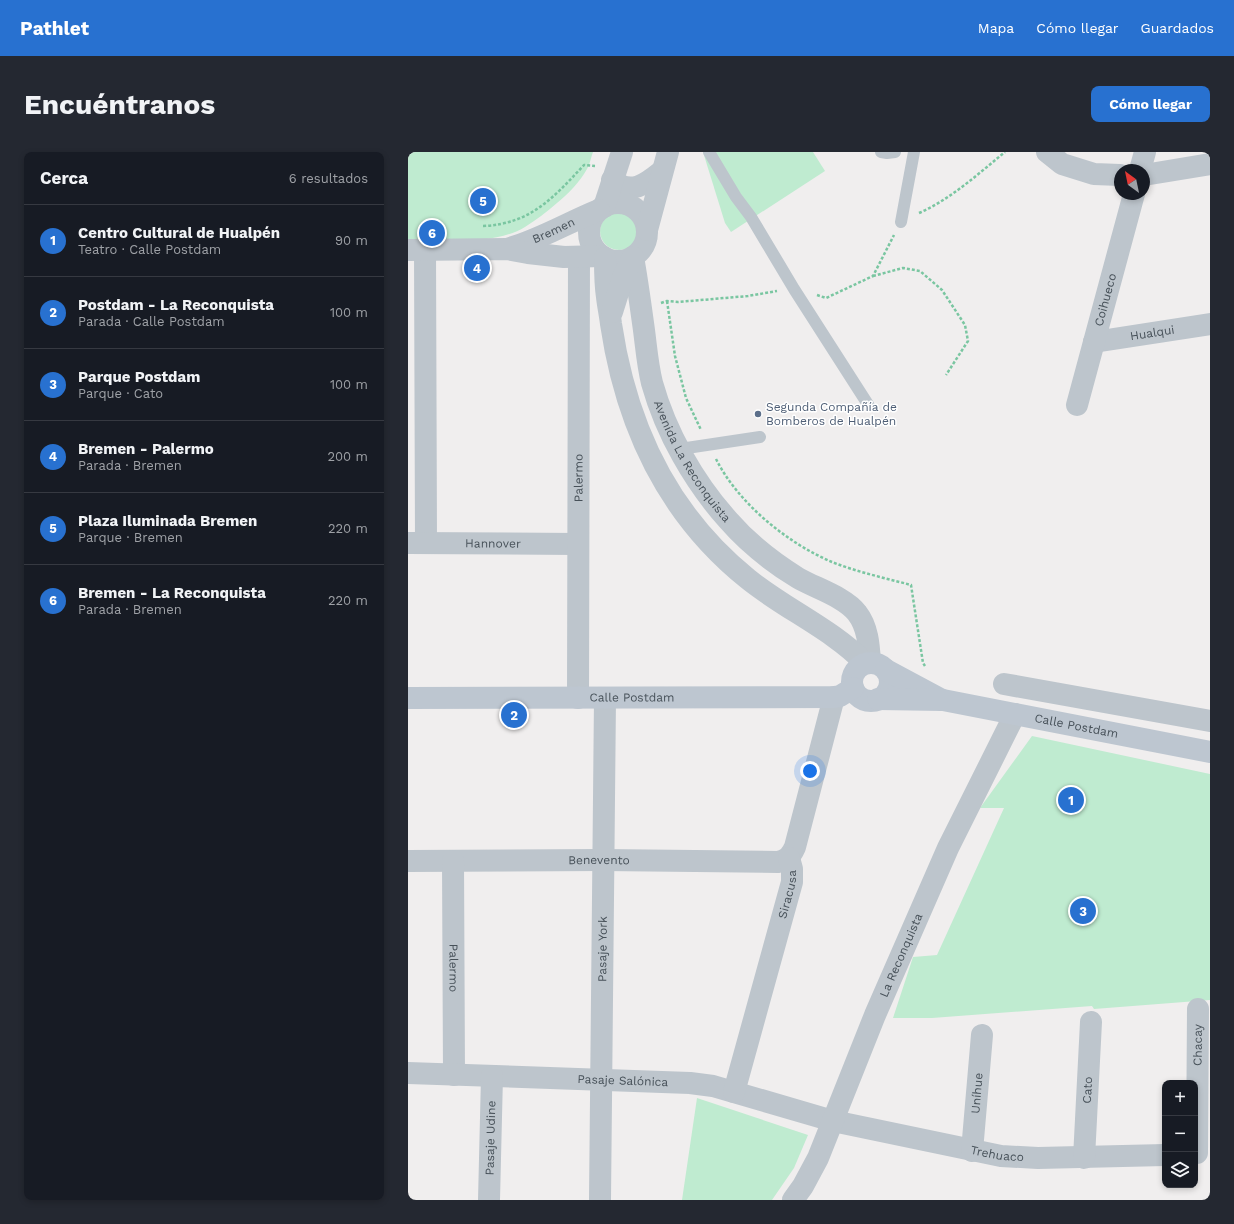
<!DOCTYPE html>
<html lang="es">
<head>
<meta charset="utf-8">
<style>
	body { margin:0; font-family:"Work Sans",sans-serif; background:#242831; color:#f1f3f6 }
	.controls { position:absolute; right:12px; bottom:12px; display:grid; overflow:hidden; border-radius:8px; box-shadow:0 2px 6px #0003 }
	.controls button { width:36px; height:36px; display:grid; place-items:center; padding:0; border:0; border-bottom:1px solid #363941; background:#171b24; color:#f1f3f6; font:20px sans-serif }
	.compass { position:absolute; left:706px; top:12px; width:36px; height:36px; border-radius:50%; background:#171b24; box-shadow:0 2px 6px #0003; rotate:327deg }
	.you { position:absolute; left:402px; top:619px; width:14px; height:14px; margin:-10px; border:3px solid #fff; border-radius:50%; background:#1a73e8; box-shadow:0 0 0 6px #1a73e833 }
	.badge { display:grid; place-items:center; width:26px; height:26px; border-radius:50%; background:#2871d0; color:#fff; font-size:13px; font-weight:700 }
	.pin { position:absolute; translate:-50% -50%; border:2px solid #fff; box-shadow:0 1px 4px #0006 }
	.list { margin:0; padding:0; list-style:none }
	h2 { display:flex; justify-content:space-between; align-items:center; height:52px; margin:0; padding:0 16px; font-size:17px }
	h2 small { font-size:13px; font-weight:400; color:#9ea1a6 }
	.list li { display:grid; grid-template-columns:26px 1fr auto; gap:12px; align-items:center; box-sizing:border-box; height:72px; padding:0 16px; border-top:1px solid #363941 }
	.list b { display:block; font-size:15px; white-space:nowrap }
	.list p { margin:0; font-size:13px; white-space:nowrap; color:#9ea1a6 }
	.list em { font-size:13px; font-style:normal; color:#9ea1a6 }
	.icon { flex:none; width:22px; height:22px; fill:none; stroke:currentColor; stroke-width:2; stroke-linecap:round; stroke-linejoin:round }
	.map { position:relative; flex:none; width:802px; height:1048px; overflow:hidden; border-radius:8px }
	header { display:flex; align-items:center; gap:24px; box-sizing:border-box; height:56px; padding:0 20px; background:#2871d0; color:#fff }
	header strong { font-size:19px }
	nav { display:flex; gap:22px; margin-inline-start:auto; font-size:14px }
	.intro { display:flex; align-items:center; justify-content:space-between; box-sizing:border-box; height:96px; padding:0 24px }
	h1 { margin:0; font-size:28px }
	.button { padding:10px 18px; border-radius:8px; background:#2871d0; color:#fff; font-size:14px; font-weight:700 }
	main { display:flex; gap:24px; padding:0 24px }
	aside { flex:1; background:#171b24; border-radius:8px; box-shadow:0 2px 6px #0003 }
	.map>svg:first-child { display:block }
	.green { fill:#bfebd0 }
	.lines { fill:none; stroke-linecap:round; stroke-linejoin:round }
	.path { stroke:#7ac6a1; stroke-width:2.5; stroke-dasharray:3 2; stroke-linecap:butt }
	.service { stroke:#bdc5cc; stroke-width:12 }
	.minor { stroke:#bdc5cc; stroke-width:22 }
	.tertiary { stroke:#bdc5cc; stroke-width:22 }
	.secondary { stroke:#bdc6d0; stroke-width:22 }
	.service-dot { fill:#5c6f8a; stroke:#fff; stroke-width:1.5 }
	.labels { text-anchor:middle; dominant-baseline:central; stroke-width:3; stroke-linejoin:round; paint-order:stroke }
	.street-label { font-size:12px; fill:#475159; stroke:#fff }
	.service-label { font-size:12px; fill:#4e5e75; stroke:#fff; text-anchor:start }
</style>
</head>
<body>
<header>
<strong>Pathlet</strong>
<nav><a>Mapa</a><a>Cómo llegar</a><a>Guardados</a></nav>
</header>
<div class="intro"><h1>Encuéntranos</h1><a class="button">Cómo llegar</a></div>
<main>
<aside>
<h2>Cerca<small>6 resultados</small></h2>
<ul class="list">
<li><span class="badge">1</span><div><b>Centro Cultural de Hualpén</b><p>Teatro · Calle Postdam</p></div><em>90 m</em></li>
<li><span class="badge">2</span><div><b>Postdam - La Reconquista</b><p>Parada · Calle Postdam</p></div><em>100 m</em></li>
<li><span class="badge">3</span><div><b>Parque Postdam</b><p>Parque · Cato</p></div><em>100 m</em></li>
<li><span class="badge">4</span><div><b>Bremen - Palermo</b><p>Parada · Bremen</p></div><em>200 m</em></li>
<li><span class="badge">5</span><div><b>Plaza Iluminada Bremen</b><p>Parque · Bremen</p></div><em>220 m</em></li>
<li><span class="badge">6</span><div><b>Bremen - La Reconquista</b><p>Parada · Bremen</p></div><em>220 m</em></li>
</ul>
</aside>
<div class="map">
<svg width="802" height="1048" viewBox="0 0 802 1048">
	<rect width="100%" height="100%" fill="#f0eeee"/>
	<g class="green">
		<path d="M 0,0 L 185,0 C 183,5 182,12 179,17 C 172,30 160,42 149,51 C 139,60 128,68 117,75 C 88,93 33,90 0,87 Z"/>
		<polygon points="295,0 405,0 417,19 323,80 317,71"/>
		<circle cx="211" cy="79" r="19"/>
		<polygon points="624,584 802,622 802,848 686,857 684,854 524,866 485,866 505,805 529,803 596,656 572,656"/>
		<polygon points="289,946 400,983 386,1016 364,1048 274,1048"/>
	</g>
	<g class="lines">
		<g class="path">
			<path d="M 511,61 C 543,47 570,22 597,0"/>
			<path d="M 75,74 C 123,72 146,45 176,13 L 187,14"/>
			<polyline points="465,124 495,116 512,119 534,138 557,173 560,189 538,223"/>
			<polyline points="409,143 418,146 465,124 486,83"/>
			<polyline points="259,149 267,204 278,246 293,278"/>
			<polyline points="253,151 259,149 270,150 340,144 369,139"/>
			<path d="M 308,307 C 330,351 379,391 424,410 C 449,420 477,426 503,433 L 515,511 L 517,514"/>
		</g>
		<g class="service">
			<polyline points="301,0 328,45 343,65 386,137 461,254"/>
			<polyline points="473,0 479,1 487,0"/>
			<polyline points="493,70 506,0"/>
			<polyline points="272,297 352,285"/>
		</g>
		<g class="minor">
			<polyline points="639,0 654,12 686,22 712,23"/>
			<polyline points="732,18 737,0"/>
			<polyline points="736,23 802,12"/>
			<polyline points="17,98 18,391"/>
			<path id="s1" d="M 225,105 C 229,127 232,149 235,171 C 238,191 239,211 244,231 C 258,281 286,330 320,368 C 340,391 364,410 390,426 C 407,436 437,445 449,461 C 460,475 461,494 462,510"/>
			<path id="s2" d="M 686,190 L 802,172"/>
			<path id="s3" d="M 669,253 L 726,42"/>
			<path id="s4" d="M 0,391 L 170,392"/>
			<polyline points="596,532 802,569"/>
			<path id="s5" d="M 170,546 L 171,105"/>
			<path id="s6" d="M 0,709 L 195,708 L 370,710 C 379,708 383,704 387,695 L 426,545"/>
			<path id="s7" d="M 45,709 L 46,923"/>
			<path id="s8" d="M 0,921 L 282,931 L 305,934 L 425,969 L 593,1004 L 630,1006 L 757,1003"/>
			<path id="s9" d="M 326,940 L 384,730 L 384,717 L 381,706"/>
			<path id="s10" d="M 564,999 L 574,883"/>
			<path id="s11" d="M 789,1001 L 790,857"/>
			<path id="s12" d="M 676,1006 L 683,870"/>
			<path id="s13" d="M 81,1048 L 84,924"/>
			<path id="s14" d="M 192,1048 L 197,546"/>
			<path id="s15" d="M 385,1048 L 395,1034 L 410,1006 L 467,863 L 540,696 L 607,562"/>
		</g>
		<g class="tertiary">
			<path d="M 204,28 C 223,44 238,32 254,19"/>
			<circle cx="210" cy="80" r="29"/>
			<polyline points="196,55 214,0"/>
			<polyline points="239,78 260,0"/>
			<path id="s16" d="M 102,96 C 133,87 161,70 191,58"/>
			<polyline points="0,98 99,97 120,101 156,105 194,104"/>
			<path d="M 197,106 C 197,119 197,132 199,145 C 200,154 202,163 203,172 C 218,273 259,362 340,427 C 377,457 424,477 457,511"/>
			<polyline points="204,160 215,125 225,105"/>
		</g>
		<g class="secondary">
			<circle cx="463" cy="530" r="19"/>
			<polyline points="478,518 534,548"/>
			<path id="s17" d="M 0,546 L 426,545 L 432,544 L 445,536"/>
			<path id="s18" d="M 470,547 L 535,548 L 802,600"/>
		</g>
	</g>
	<circle class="service-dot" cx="350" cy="262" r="4"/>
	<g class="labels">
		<g class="street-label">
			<text stroke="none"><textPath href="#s16" startOffset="47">Bremen</textPath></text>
			<text stroke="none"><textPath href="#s3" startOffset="109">Coihueco</textPath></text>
			<text stroke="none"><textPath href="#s2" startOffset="59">Hualqui</textPath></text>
			<text stroke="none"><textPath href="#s1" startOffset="216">Avenida La Reconquista</textPath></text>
			<text stroke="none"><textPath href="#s5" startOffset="220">Palermo</textPath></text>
			<text stroke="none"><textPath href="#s4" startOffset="85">Hannover</textPath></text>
			<text stroke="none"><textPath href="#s17" startOffset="224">Calle Postdam</textPath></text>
			<text stroke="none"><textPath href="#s18" startOffset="201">Calle Postdam</textPath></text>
			<text stroke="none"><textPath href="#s6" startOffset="191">Benevento</textPath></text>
			<text stroke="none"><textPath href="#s9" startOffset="205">Siracusa</textPath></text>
			<text stroke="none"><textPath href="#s14" startOffset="251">Pasaje York</textPath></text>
			<text stroke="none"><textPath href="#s15" startOffset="268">La Reconquista</textPath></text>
			<text stroke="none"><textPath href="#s7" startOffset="107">Palermo</textPath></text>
			<text stroke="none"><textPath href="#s11" startOffset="108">Chacay</textPath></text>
			<text stroke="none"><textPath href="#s8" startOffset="215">Pasaje Salónica</textPath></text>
			<text stroke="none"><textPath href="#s12" startOffset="68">Cato</textPath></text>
			<text stroke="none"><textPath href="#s10" startOffset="58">Uníhue</textPath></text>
			<text stroke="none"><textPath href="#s13" startOffset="62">Pasaje Udine</textPath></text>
			<text stroke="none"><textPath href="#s8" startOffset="598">Trehuaco</textPath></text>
		</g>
		<g class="service-label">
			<text x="358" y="255">Segunda Compañía de<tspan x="358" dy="14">Bomberos de Hualpén</tspan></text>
		</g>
	</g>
</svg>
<div class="controls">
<button>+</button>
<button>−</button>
<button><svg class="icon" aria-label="layers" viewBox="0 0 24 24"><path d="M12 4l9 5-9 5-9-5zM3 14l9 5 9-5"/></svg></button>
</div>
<svg class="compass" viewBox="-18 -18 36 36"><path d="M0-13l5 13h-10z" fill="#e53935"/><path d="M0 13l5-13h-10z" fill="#9ea1a6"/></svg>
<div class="you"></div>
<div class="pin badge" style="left:663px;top:648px">1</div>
<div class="pin badge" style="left:106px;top:563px">2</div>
<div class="pin badge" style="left:675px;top:759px">3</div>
<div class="pin badge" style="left:69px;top:116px">4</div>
<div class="pin badge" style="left:75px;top:49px">5</div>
<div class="pin badge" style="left:24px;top:81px">6</div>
</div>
</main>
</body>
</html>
